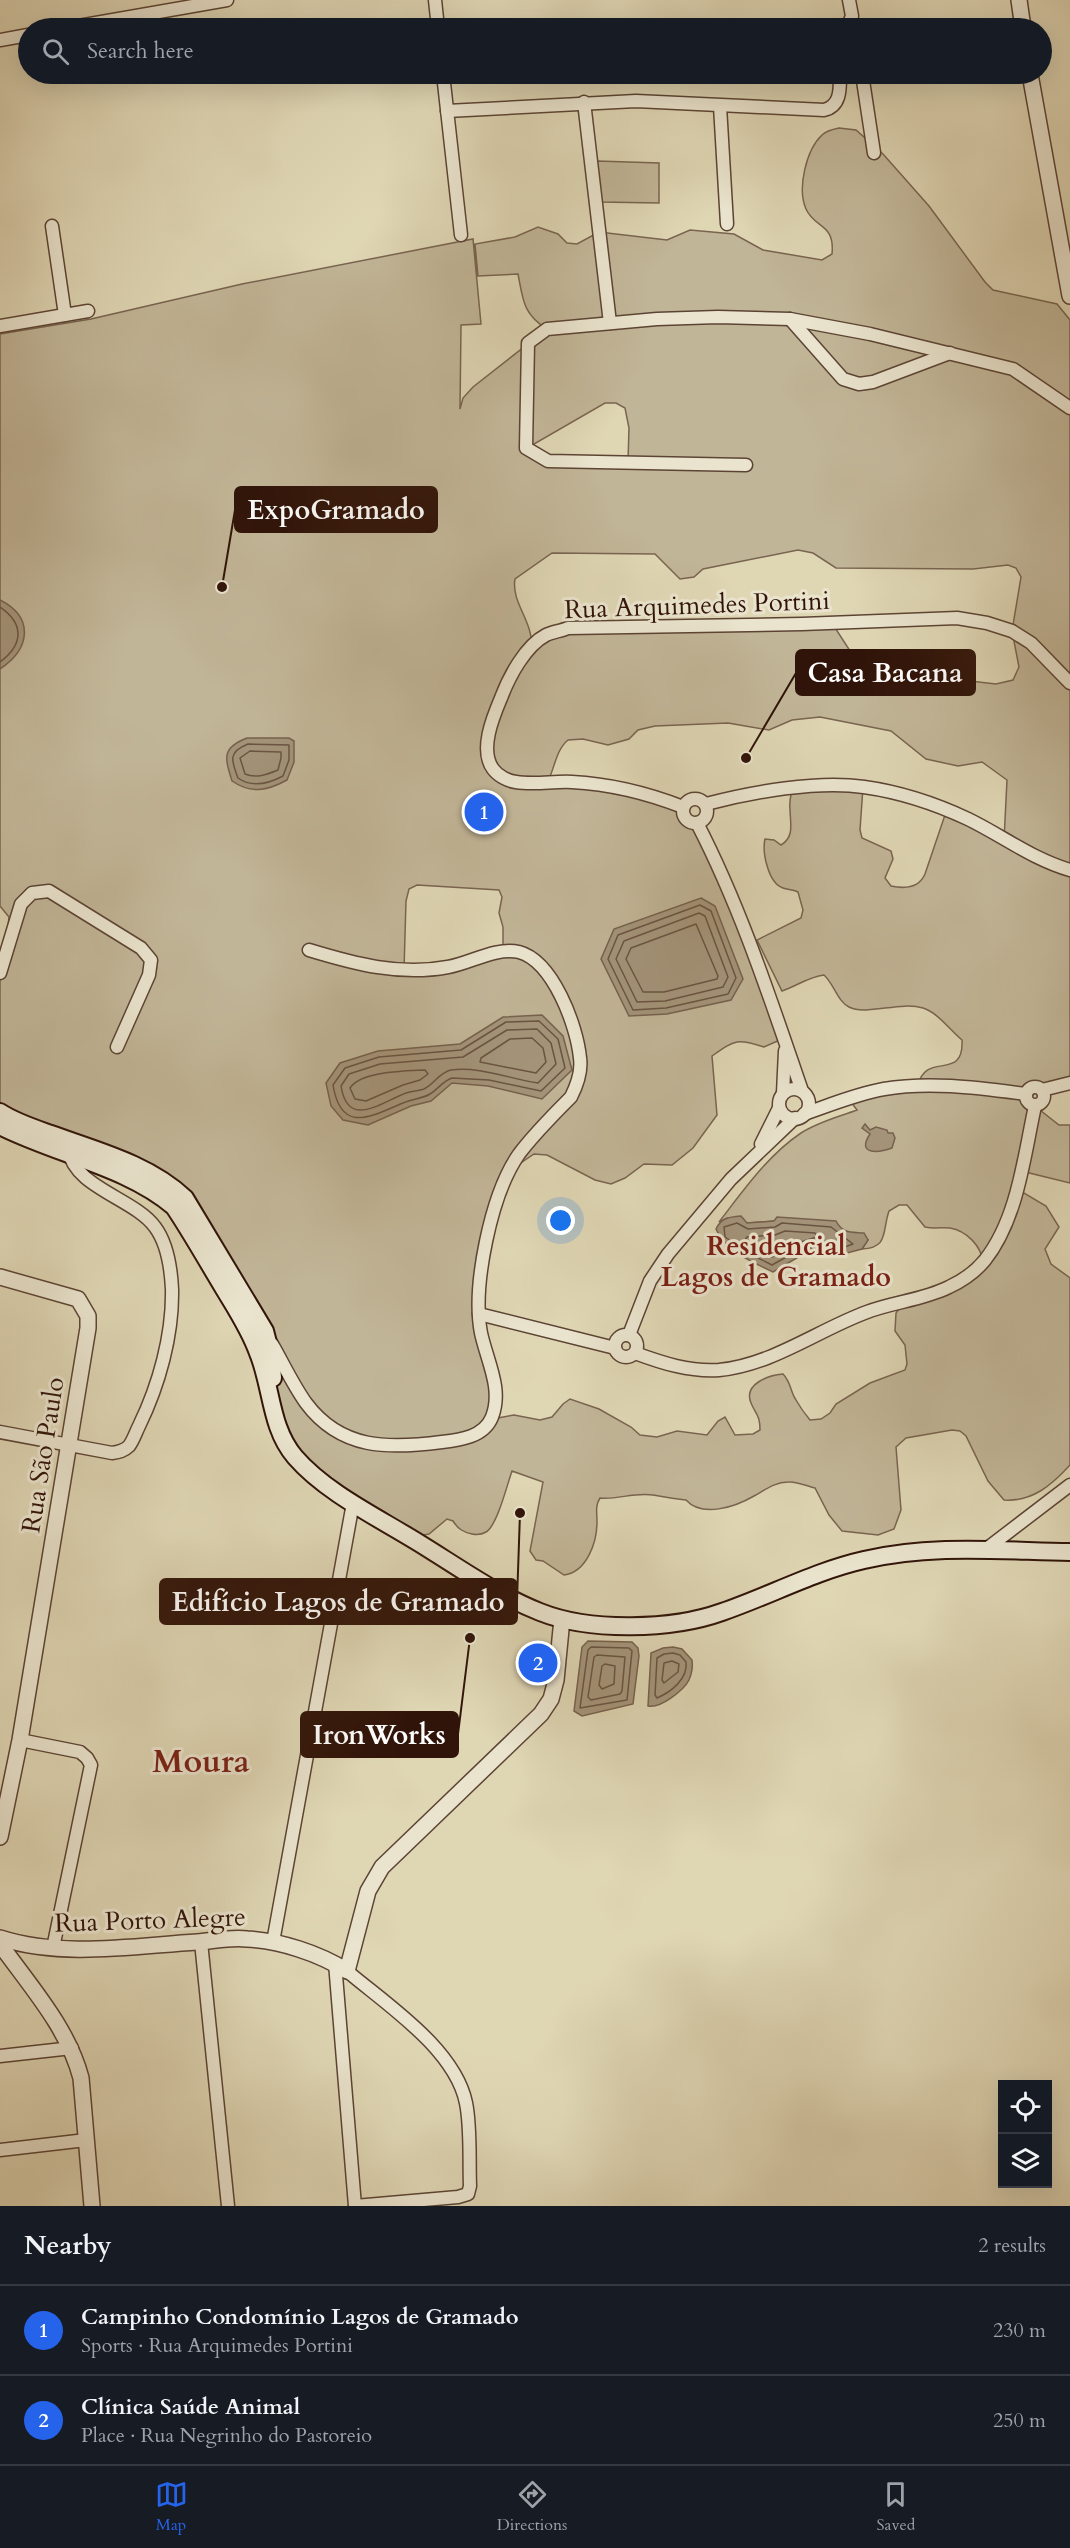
<!DOCTYPE html>
<html lang="en">
<head>
<meta charset="utf-8">
<style>
	body { margin:0; font-family:Cardo,serif; background:#242831; color:#f1f3f6 }
	.controls { position:absolute; right:18px; bottom:18px; display:grid; overflow:hidden; border-radius:0px; box-shadow:0 6px 24px #0002 }
	.controls button { width:54px; height:54px; display:grid; place-items:center; padding:0; border:0; border-bottom:2px solid #363941; background:#171b24; color:#f1f3f6; font:30px sans-serif }
	.you { position:absolute; left:561px; top:1221px; width:21px; height:21px; margin:-15px; border:4px solid #fff; border-radius:50%; background:#1a73e8; box-shadow:0 0 0 9px #1a73e833 }
	.badge { display:grid; place-items:center; width:39px; height:39px; border-radius:50%; background:#2563eb; color:#fff; font-size:20px; font-weight:700 }
	.pin { position:absolute; translate:-50% -50%; border:3px solid #fff; box-shadow:0 2px 6px #0006 }
	.list { margin:0; padding:0; list-style:none }
	h2 { display:flex; justify-content:space-between; align-items:center; height:78px; margin:0; padding:0 24px; font-size:26px }
	h2 small { font-size:20px; font-weight:400; color:#9ea1a6 }
	.list li { display:grid; grid-template-columns:39px 1fr auto; gap:18px; align-items:center; box-sizing:border-box; height:90px; padding:0 24px; border-top:2px solid #363941 }
	.list b { display:block; font-size:22px; white-space:nowrap }
	.list p { margin:0; font-size:20px; white-space:nowrap; color:#9ea1a6 }
	.list em { font-size:20px; font-style:normal; color:#9ea1a6 }
	.icon { flex:none; width:33px; height:33px; fill:none; stroke:currentColor; stroke-width:2; stroke-linecap:round; stroke-linejoin:round }
	.map { position:relative; flex:none; width:1070px; height:2206px; overflow:hidden }
	.search { position:absolute; background:#171b24; box-shadow:0 6px 24px #0002; left:18px; right:18px; top:18px; height:66px; display:flex; align-items:center; gap:15px; box-sizing:border-box; padding:0 21px; border-radius:33px; color:#9ea1a6; font-size:22px }
	.sheet { height:258px; background:#171b24 }
	nav { display:flex; justify-content:space-around; align-items:center; box-sizing:border-box; height:84px; border-top:2px solid #363941; background:#171b24; font-size:16px; color:#9ea1a6 }
	nav a { display:grid; justify-items:center; gap:3px }
	nav .on { color:#2563eb }
	.map>svg:first-child { display:block }
	.green { fill:#c1b597; stroke:#796450; stroke-width:1.5; fill-rule:evenodd }
	.water { fill:#a4947a; stroke:#76614d; stroke-width:1.5 }
	.lines { fill:none; stroke-linecap:round; stroke-linejoin:round }
	.shore { stroke:#6a5442; stroke-width:1.5 }
	.minor-casing { stroke:#5c4434; stroke-width:15 }
	.tertiary-casing { stroke:#5c4434; stroke-width:18 }
	.secondary-casing { stroke:#311409; stroke-width:20 }
	.minor { stroke:#eae4ce; stroke-width:12 }
	.tertiary { stroke:#eae4ce; stroke-width:15 }
	.secondary { stroke:#eae4ce; stroke-width:16 }
	.labels { text-anchor:middle; dominant-baseline:central; stroke-width:6; stroke-linejoin:round; paint-order:stroke }
	.street-label { font-size:26px; fill:#311409; stroke:#eae4ce }
	.neighbourhood-label { font-size:27px; font-weight:bold; fill:#7a1f14; stroke:#eae4ce }
	.district-label { font-size:32px; font-weight:bold; fill:#7a1f14; stroke:#eae4ce }
	.leader { fill:none; stroke:#311409; stroke-width:2 }
	.callout-dot { fill:#311409; stroke:#eae4ce; stroke-width:2 }
	.callout { fill:#311409; stroke:#311409; stroke-width:2 }
	.callout-label { font-size:27px; text-anchor:middle; font-weight:bold; fill:#fff }
</style>
</head>
<body>
<div class="map">
<svg width="1070" height="2206" viewBox="0 0 1070 2206">
	<rect width="100%" height="100%" fill="#dfd6b4"/>
	<filter id="stains"><feTurbulence type="fractalNoise" baseFrequency=".00333" numOctaves="4"/><feColorMatrix values="0 0 0 0 .2 0 0 0 0 .09 0 0 0 0 .02 0 0 0 .5 -.17"/></filter>
	<radialGradient id="worn" r=".72"><stop offset=".6" stop-color="#630" stop-opacity="0"/><stop offset="1" stop-color="#630" stop-opacity=".3"/></radialGradient>
	<g class="green">
		<path d="M 839,128 L 856,130 L 883,154 L 929,206 L 985,282 L 993,290 L 1057,304 L 1070,320 L 1070,1083 L 1031,1088 L 1028,1091 L 1026,1099 L 1059,1125 L 1070,1125 L 1070,1183 L 1021,1171 L 1017,1189 L 1046,1206 L 1059,1227 L 1045,1249 L 1051,1264 L 1070,1278 L 1070,1465 C 1052,1485 1032,1502 1004,1500 L 988,1481 L 966,1436 L 960,1431 L 952,1430 L 906,1438 L 896,1447 L 901,1510 L 894,1529 L 878,1535 L 842,1531 L 829,1515 L 815,1488 C 807,1486 796,1481 788,1482 C 775,1482 765,1490 754,1496 C 735,1507 702,1518 686,1500 C 675,1499 664,1497 653,1495 C 634,1492 617,1500 600,1498 C 595,1506 597,1512 597,1522 C 597,1542 587,1572 564,1575 L 543,1561 L 536,1560 L 530,1551 L 543,1482 L 512,1471 C 507,1485 497,1526 486,1532 C 481,1535 477,1535 472,1534 C 463,1532 458,1529 453,1521 L 447,1519 L 429,1534 L 418,1536 L 309,1471 L 271,1406 L 185,1198 L 0,1112 L 0,973 L 5,958 L 9,917 L 0,906 L 0,334 L 91,319 L 242,284 L 473,239 L 481,324 L 461,325 L 460,409 L 463,398 L 473,387 L 547,329 C 523,314 523,300 518,274 L 478,276 L 475,244 L 515,237 L 538,227 L 558,234 L 567,243 L 577,244 L 599,232 L 667,240 L 690,230 L 734,234 L 763,250 L 822,260 L 832,254 C 835,223 815,229 806,209 C 797,189 806,150 822,135 C 826,131 834,129 839,128 ZM 605,403 L 616,403 L 625,408 L 629,428 L 628,461 L 549,461 L 527,448 ZM 798,550 L 813,553 L 836,568 L 973,569 L 1008,565 L 1016,568 L 1021,577 L 1012,631 L 1019,667 L 1013,680 L 996,684 L 970,681 L 938,684 L 924,689 L 874,688 L 832,623 L 568,628 L 532,646 C 532,620 511,602 515,579 L 552,553 L 655,554 L 680,579 L 694,577 L 703,569 ZM 820,717 L 891,731 L 926,759 L 958,766 L 982,762 L 1007,780 L 1004,840 L 947,809 L 925,874 C 919,888 905,889 891,886 L 885,878 L 893,859 L 891,851 L 862,838 L 860,830 L 863,787 L 792,789 C 791,795 789,802 790,809 C 790,822 795,837 781,845 L 774,840 L 765,839 C 762,852 768,883 783,888 C 788,890 792,889 798,892 L 803,910 L 801,918 L 757,940 L 782,991 C 797,986 808,977 824,975 C 834,984 838,1002 849,1007 C 866,1016 900,1001 923,1008 C 937,1012 950,1030 962,1040 C 964,1083 925,1050 918,1086 L 848,1098 L 857,1110 C 838,1117 818,1122 801,1133 C 768,1155 743,1191 719,1222 L 727,1218 L 747,1223 L 774,1221 L 839,1227 L 851,1234 L 868,1240 L 862,1249 C 889,1248 882,1231 889,1211 L 899,1205 L 907,1205 L 925,1227 C 934,1229 942,1227 950,1228 C 967,1231 981,1246 983,1262 L 928,1295 L 904,1302 L 896,1313 L 895,1331 L 905,1345 L 907,1364 L 905,1370 L 870,1383 L 836,1404 L 830,1413 L 821,1419 L 810,1420 C 805,1414 800,1407 796,1400 C 790,1391 791,1382 783,1374 C 769,1375 743,1384 751,1403 C 756,1415 760,1415 760,1430 L 753,1434 L 735,1435 L 725,1417 L 718,1421 L 707,1435 L 677,1431 L 657,1437 L 640,1435 L 631,1427 L 599,1409 L 570,1399 L 563,1404 L 552,1417 L 540,1420 L 514,1415 L 492,1419 L 494,1398 L 479,1290 L 509,1171 L 534,1154 L 547,1155 L 595,1180 L 611,1184 L 625,1178 L 644,1164 L 672,1165 L 693,1148 L 717,1115 L 712,1056 C 735,1040 737,1038 764,1047 L 782,1039 L 697,823 L 688,820 L 683,812 L 614,786 L 548,781 C 555,767 556,750 568,740 L 583,739 L 608,745 L 629,739 L 638,730 L 655,726 L 728,723 L 769,730 L 792,720 ZM 417,885 L 499,890 L 502,897 L 499,913 L 503,927 L 503,951 L 404,970 L 406,901 L 409,889 Z"/>
		<polygon points="597,161 659,163 659,203 600,202"/>
	</g>
	<g class="water">
		<path d="M 0,600 C 35,618 30,649 0,669 Z"/>
		<path d="M 247,738 L 289,738 L 294,741 L 294,762 L 287,780 C 267,791 251,794 232,781 C 225,758 221,748 247,738 Z"/>
		<polygon points="701,898 715,906 743,979 731,1000 667,1014 629,1016 601,959 614,929"/>
		<polygon points="542,1015 563,1036 572,1070 542,1099 488,1086 452,1083 431,1101 411,1106 368,1125 343,1120 331,1106 326,1083 340,1063 378,1051 460,1044 503,1017"/>
		<path d="M 865,1124 L 870,1130 L 876,1127 L 887,1130 L 888,1133 L 893,1133 L 895,1138 L 892,1148 C 878,1153 856,1155 870,1134 L 862,1128 Z"/>
		<path d="M 741,1216 L 747,1223 L 774,1221 L 777,1217 L 836,1221 C 843,1234 851,1232 864,1233 L 868,1240 L 862,1249 L 843,1254 L 827,1251 L 800,1256 L 773,1272 C 752,1262 725,1251 716,1229 C 721,1218 729,1217 741,1216 Z"/>
		<polygon points="588,1641 632,1642 638,1648 639,1656 633,1704 582,1716 574,1711 582,1647"/>
		<path d="M 673,1647 L 682,1649 L 692,1660 C 693,1667 692,1673 689,1680 C 684,1690 660,1709 648,1706 L 651,1653 L 663,1648 Z"/>
	</g>
	<g class="lines">
		<g class="shore">
			<path d="M 0,607 C 25,624 23,645 0,662"/>
			<path d="M 248,744 L 289,745 L 289,760 L 283,776 C 268,784 252,788 238,778 C 231,760 228,752 248,744 Z"/>
			<path d="M 250,751 L 281,752 L 281,758 L 278,770 C 268,774 256,779 245,774 L 240,758 Z"/>
			<polygon points="700,905 711,911 736,978 728,994 666,1008 633,1010 608,959 618,935"/>
			<polygon points="699,913 705,916 728,977 723,987 665,1001 637,1002 616,959 624,941"/>
			<polygon points="696,924 718,976 717,979 664,992 643,992 626,959 631,948"/>
			<path d="M 506,1022 L 539,1021 L 558,1039 L 565,1068 L 541,1091 L 489,1080 L 452,1078 C 443,1081 438,1089 430,1094 C 422,1099 411,1099 403,1103 C 370,1117 341,1134 333,1085 L 345,1068 L 379,1057 L 461,1050 Z"/>
			<path d="M 537,1029 L 551,1043 L 556,1064 L 538,1083 C 510,1079 479,1066 451,1070 C 440,1072 434,1084 424,1089 C 419,1091 412,1091 406,1093 C 381,1102 348,1130 341,1086 L 349,1074 L 380,1064 L 463,1057 L 507,1030 Z"/>
			<polygon points="532,1038 543,1048 546,1062 536,1073 480,1062 481,1058 510,1039"/>
			<path d="M 425,1070 L 428,1074 L 420,1080 L 403,1085 L 366,1101 L 355,1099 L 350,1088 C 361,1071 406,1071 425,1070 Z"/>
			<polygon points="737,1223 748,1229 775,1227 782,1223 831,1227 853,1244 842,1248 827,1245 799,1250 772,1265 750,1254 725,1237 724,1227"/>
			<polygon points="785,1231 815,1233 817,1237 791,1245 772,1257 745,1240 747,1237 775,1235"/>
			<polygon points="591,1647 629,1648 632,1651 627,1700 580,1708 588,1650"/>
			<path d="M 673,1653 L 680,1655 L 686,1662 C 688,1679 671,1692 657,1698 L 655,1695 L 657,1658 L 664,1654 Z"/>
			<polygon points="597,1655 625,1657 622,1691 620,1694 591,1700 588,1697 594,1657"/>
			<polygon points="672,1661 679,1664 678,1672 664,1683 662,1680 664,1663"/>
			<polygon points="605,1664 615,1666 614,1684 602,1689 599,1685 602,1666"/>
		</g>
		<defs>
			<g id="minor">
				<polyline points="435,0 438,28"/>
				<polyline points="67,28 227,0"/>
				<polyline points="847,28 852,16 849,0"/>
				<polyline points="0,40 28,35"/>
				<polyline points="443,74 461,235"/>
				<polyline points="862,74 874,153"/>
				<polyline points="584,102 610,323"/>
				<polyline points="720,106 727,224"/>
				<path d="M 447,111 L 636,101 L 824,110 C 841,106 840,89 840,74"/>
				<polyline points="52,226 65,315"/>
				<polyline points="790,319 843,379 859,384 873,382 950,353"/>
				<polyline points="0,326 88,311"/>
				<polyline points="746,465 548,461 526,448 528,343 547,329 657,319 718,317 790,319 870,334 1013,369 1070,408"/>
				<circle cx="695" cy="811" r="12"/>
				<path d="M 706,804 C 752,792 818,780 864,787 C 900,792 936,804 968,819 C 1003,836 1032,859 1070,870"/>
				<path d="M 683,807 C 647,793 611,784 572,782 C 554,781 534,785 516,782 C 508,781 498,776 493,769 C 479,750 493,717 501,698 C 509,677 525,646 546,635 C 552,632 561,631 568,628 L 802,624 L 957,618 L 987,623 L 1012,631 L 1031,643 L 1070,683"/>
				<path d="M 697,823 C 741,908 771,1001 802,1091"/>
				<polyline points="0,973 21,904 32,893 49,891 141,948 151,960 149,975 117,1047"/>
				<circle cx="1035" cy="1096" r="9"/>
				<circle cx="794" cy="1104" r="15"/>
				<polyline points="1042,1090 1070,1083"/>
				<polyline points="783,1093 785,1051"/>
				<path d="M 804,1114 C 830,1105 856,1094 884,1089 C 930,1081 979,1088 1026,1094"/>
				<polyline points="761,1144 779,1108"/>
				<polyline points="479,1314 615,1348"/>
				<circle cx="626" cy="1346" r="11"/>
				<polyline points="629,1335 650,1281 668,1254 731,1179 795,1118"/>
				<path d="M 272,1344 C 283,1363 293,1385 306,1403 C 341,1450 389,1449 442,1442 C 460,1440 484,1437 492,1417 C 503,1389 487,1361 481,1333 C 472,1286 491,1194 519,1154 C 534,1134 553,1115 571,1097 C 577,1085 582,1071 580,1058 C 577,1026 553,961 519,952 C 495,947 471,963 448,967 C 400,976 355,964 309,950"/>
				<path d="M 635,1353 C 662,1363 690,1372 719,1370 C 772,1365 818,1330 867,1312 C 893,1302 923,1300 949,1287 C 962,1281 976,1271 985,1260 C 1018,1218 1024,1156 1035,1106"/>
				<path d="M 0,1432 L 112,1453 C 119,1452 124,1451 129,1446 C 133,1441 136,1432 139,1426 C 159,1385 173,1335 172,1289 C 171,1269 167,1243 155,1227 C 135,1199 74,1187 69,1151"/>
				<polyline points="985,1550 1070,1485"/>
				<polyline points="20,1740 80,1752 87,1758 91,1765 53,1948"/>
				<polyline points="201,1942 228,2206"/>
				<polyline points="273,1942 353,1503"/>
				<polyline points="335,1963 355,2206"/>
				<path d="M 347,1971 C 387,2005 455,2049 466,2103 C 471,2127 469,2161 470,2186 L 468,2194 L 458,2197 L 355,2206"/>
				<polyline points="0,2056 72,2048"/>
				<polyline points="0,2150 86,2140"/>
			</g>
			<g id="tertiary">
				<polyline points="1019,0 1023,28"/>
				<polyline points="1030,74 1070,296"/>
				<polyline points="0,1277 78,1299 88,1316 88,1328 20,1740 0,1837"/>
				<path d="M 0,1938 C 62,1958 133,1946 197,1942 C 214,1941 230,1937 247,1939 C 281,1941 318,1953 347,1971 L 368,1891 L 382,1867 L 541,1714 L 551,1699 L 556,1680 L 562,1619"/>
				<path d="M 0,1944 C 30,1986 68,2028 81,2078 L 92,2206"/>
			</g>
			<g id="secondary">
				<path d="M 0,1112 C 15,1122 34,1128 51,1134 C 98,1151 149,1164 185,1198 L 265,1331 L 271,1354 L 273,1378"/>
				<path d="M 0,1126 C 55,1154 128,1167 174,1207 C 192,1234 207,1261 224,1289 C 236,1309 250,1330 258,1353 C 272,1387 270,1428 295,1457 C 326,1493 379,1518 419,1543 C 458,1567 497,1595 540,1612 C 590,1632 672,1630 722,1612 C 769,1596 815,1571 864,1560 C 931,1544 1002,1551 1070,1552"/>
			</g>
		</defs>
		<use href="#minor" class="minor-casing"/>
		<use href="#tertiary" class="tertiary-casing"/>
		<use href="#secondary" class="secondary-casing"/>
		<use href="#minor" class="minor"/>
		<use href="#tertiary" class="tertiary"/>
		<use href="#secondary" class="secondary"/>
	</g>
	<g class="labels">
		<g class="street-label">
			<text transform="translate(697 605) rotate(-2)">Rua Arquimedes Portini</text>
			<text transform="translate(43 1455) rotate(-81)">Rua São Paulo</text>
			<text transform="translate(150 1920) rotate(-2)">Rua Porto Alegre</text>
		</g>
		<g class="neighbourhood-label">
			<text x="776" y="1246">Residencial<tspan x="776" dy="31">Lagos de Gramado</tspan></text>
		</g>
		<g class="district-label">
			<text x="201" y="1762">Moura</text>
		</g>
	</g>
	<path class="leader" d="M222 587L235 510M746 758L796 673M520 1513L517 1601M470 1638L458 1734"/>
	<g class="callout-dot">
		<circle cx="222" cy="587" r="6"/>
		<circle cx="746" cy="758" r="6"/>
		<circle cx="520" cy="1513" r="6"/>
		<circle cx="470" cy="1638" r="6"/>
	</g>
	<g class="callout">
		<rect x="235" y="487" width="202" height="45" rx="6"/>
		<rect x="796" y="650" width="179" height="45" rx="6"/>
		<rect x="160" y="1579" width="357" height="45" rx="6"/>
		<rect x="301" y="1712" width="157" height="45" rx="6"/>
	</g>
	<g class="callout-label">
		<text x="336" y="519">ExpoGramado</text>
		<text x="885" y="682">Casa Bacana</text>
		<text x="338" y="1611">Edifício Lagos de Gramado</text>
		<text x="379" y="1744">IronWorks</text>
	</g>
	<rect width="100%" height="100%" filter="url(#stains)"/>
	<rect width="100%" height="100%" fill="url(#worn)"/>
</svg>
<div class="controls">
<button><svg class="icon" aria-label="locate" viewBox="0 0 24 24"><circle cx="12" cy="12" r="6"/><path d="M12 2v4M12 18v4M2 12h4M18 12h4"/></svg></button>
<button><svg class="icon" aria-label="layers" viewBox="0 0 24 24"><path d="M12 4l9 5-9 5-9-5zM3 14l9 5 9-5"/></svg></button>
</div>
<div class="you"></div>
<div class="pin badge" style="left:484px;top:812px">1</div>
<div class="pin badge" style="left:538px;top:1663px">2</div>
<div class="search"><svg class="icon" aria-label="search" viewBox="0 0 24 24"><circle cx="10" cy="10" r="6"/><path d="M15 15l6 6"/></svg>Search here</div>
</div>
<section class="sheet">
<h2>Nearby<small>2 results</small></h2>
<ul class="list">
<li><span class="badge">1</span><div><b>Campinho Condomínio Lagos de Gramado</b><p>Sports · Rua Arquimedes Portini</p></div><em>230 m</em></li>
<li><span class="badge">2</span><div><b>Clínica Saúde Animal</b><p>Place · Rua Negrinho do Pastoreio</p></div><em>250 m</em></li>
</ul>
</section>
<nav>
<a class="on"><svg class="icon" aria-label="map" viewBox="0 0 24 24"><path d="M3 6l6-2 6 2 6-2v14l-6 2-6-2-6 2zM9 4v14M15 6v14"/></svg>Map</a>
<a><svg class="icon" aria-label="directions" viewBox="0 0 24 24"><path d="M12 3l9 9-9 9-9-9zM9 14v-3h6M13 9l2 2-2 2"/></svg>Directions</a>
<a><svg class="icon" aria-label="saved" viewBox="0 0 24 24"><path d="M7 4h10v16l-5-4-5 4z"/></svg>Saved</a>
</nav>
</body>
</html>
